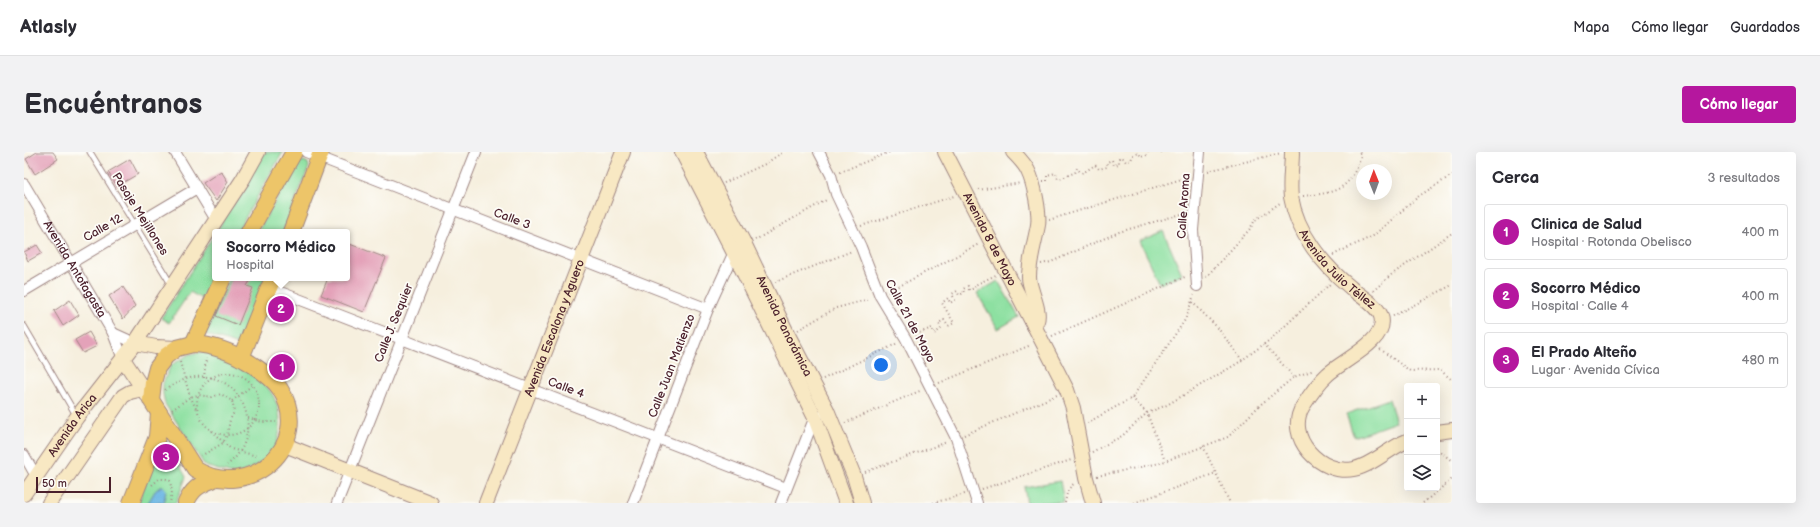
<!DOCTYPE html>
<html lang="es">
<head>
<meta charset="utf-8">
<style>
	body { margin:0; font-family:"Balsamiq Sans",sans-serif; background:#f2f2f3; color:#2b2b33 }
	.controls { position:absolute; right:12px; bottom:12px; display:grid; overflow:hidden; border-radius:4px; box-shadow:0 4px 16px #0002 }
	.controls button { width:36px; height:36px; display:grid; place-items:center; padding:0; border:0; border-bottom:1px solid #e1e1e2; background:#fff; color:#2b2b33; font:20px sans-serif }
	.compass { position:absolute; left:1332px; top:12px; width:36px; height:36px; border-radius:50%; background:#fff; box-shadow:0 4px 16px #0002; rotate:359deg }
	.scale { position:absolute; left:12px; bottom:10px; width:75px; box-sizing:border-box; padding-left:4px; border:2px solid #4a1f2b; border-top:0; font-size:11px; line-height:14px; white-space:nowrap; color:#4a1f2b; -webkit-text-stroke:3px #fdfcf7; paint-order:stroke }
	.you { position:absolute; left:857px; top:213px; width:14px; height:14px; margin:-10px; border:3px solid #fff; border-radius:50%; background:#1a73e8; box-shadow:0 0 0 6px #1a73e833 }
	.badge { display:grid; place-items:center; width:26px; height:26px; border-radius:50%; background:#b5179e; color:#fff; font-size:13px; font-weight:700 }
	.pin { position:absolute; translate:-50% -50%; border:2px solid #fff; box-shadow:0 1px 4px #0006 }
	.popup { position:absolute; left:188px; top:77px; width:138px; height:52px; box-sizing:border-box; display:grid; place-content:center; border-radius:4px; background:#fff; filter:drop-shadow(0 1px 3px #0005); font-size:13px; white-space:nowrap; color:#7c7c81 }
	.popup b { font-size:15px; color:#2b2b33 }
	.popup::after { content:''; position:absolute; left:50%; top:100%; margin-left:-8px; border:8px solid transparent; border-top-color:#fff }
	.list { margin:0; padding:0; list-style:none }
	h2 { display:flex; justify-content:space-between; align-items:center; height:52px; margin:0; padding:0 16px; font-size:17px }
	h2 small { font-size:13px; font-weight:400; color:#7c7c81 }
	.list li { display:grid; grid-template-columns:26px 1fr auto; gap:12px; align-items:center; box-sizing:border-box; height:56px; margin:0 8px 8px; padding:0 8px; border:1px solid #e1e1e2; border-radius:4px }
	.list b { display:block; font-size:15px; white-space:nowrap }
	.list p { margin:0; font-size:13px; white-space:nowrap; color:#7c7c81 }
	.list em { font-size:13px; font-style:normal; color:#7c7c81 }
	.icon { flex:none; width:22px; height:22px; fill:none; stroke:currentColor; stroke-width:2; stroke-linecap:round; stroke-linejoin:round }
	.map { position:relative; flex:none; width:1428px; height:351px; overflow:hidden; border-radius:4px }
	header { display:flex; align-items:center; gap:24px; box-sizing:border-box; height:56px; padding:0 20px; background:#fff; border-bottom:1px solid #e1e1e2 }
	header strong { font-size:19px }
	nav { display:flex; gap:22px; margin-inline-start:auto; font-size:14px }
	.intro { display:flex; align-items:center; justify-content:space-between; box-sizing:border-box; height:96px; padding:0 24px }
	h1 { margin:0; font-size:28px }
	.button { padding:10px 18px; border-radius:4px; background:#b5179e; color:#fff; font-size:14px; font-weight:700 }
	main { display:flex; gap:24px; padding:0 24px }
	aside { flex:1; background:#fff; border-radius:4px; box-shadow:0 4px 16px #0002 }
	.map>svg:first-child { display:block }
	.green { fill:#8de0a1; stroke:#6c8066 }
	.water { fill:#6ab6e3; stroke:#5a6a87 }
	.building { fill:#e4a2b9 }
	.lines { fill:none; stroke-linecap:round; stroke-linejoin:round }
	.lane-casing { stroke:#a08784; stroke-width:7 }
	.street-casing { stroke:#a08784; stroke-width:12 }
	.secondary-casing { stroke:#a08784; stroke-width:16 }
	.primary-casing { stroke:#a08784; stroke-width:18 }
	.path { stroke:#a08784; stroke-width:2; stroke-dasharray:1 3; stroke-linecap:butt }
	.lane { stroke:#fff; stroke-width:5 }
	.street { stroke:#fff; stroke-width:10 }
	.secondary { stroke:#f8e8c3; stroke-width:14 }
	.primary { stroke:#edc569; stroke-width:16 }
	.labels { text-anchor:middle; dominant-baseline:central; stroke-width:3.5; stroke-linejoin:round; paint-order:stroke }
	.street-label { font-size:12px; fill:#4a1f2b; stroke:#fdfcf7 }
</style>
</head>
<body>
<header>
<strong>Atlasly</strong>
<nav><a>Mapa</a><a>Cómo llegar</a><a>Guardados</a></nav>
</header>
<div class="intro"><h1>Encuéntranos</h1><a class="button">Cómo llegar</a></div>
<main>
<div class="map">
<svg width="1428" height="351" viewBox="0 0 1428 351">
	<rect width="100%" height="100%" fill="#fdfcf7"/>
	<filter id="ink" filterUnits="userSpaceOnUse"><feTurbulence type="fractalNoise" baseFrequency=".025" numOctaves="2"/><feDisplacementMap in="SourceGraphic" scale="8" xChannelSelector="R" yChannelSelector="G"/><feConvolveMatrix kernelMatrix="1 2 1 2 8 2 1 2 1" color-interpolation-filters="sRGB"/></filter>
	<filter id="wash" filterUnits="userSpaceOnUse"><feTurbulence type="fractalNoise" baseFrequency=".012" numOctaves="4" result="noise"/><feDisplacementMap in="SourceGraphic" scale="16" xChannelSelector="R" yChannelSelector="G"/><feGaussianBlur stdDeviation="0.9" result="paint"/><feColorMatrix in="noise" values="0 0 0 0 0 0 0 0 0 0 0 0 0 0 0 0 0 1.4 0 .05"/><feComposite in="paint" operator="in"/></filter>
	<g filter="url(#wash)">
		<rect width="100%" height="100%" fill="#f6efde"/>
		<g class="green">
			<polygon points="240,0 259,0 213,80 192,80"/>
			<polygon points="280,9 284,11 285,15 259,80 233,80 275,10"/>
			<polygon points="1139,79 1158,122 1136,132 1116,89"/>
			<polygon points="191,81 191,118 178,147 166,140 145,171 137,166"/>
			<polygon points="206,126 241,126 214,193 181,182"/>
			<polygon points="974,129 995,165 974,177 953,141"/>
			<path d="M 177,200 L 186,201 C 203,210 222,217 237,229 C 260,247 264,291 239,309 C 231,315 221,319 212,323 L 181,314 L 141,252 L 139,242 L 139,231 L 147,213 L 166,202 Z"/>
			<polygon points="1365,247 1372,270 1330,285 1322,262"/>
			<polygon points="140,285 162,325 152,351 114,351"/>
			<polygon points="1036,329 1040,350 1003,351 1000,335"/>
		</g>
		<polygon class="water" points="137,334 139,334 142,338 140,351 124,351 131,339"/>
		<g id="blocks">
			<g class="building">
				<polygon points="13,0 29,0 34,7 11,22 2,7"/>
				<polygon points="106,7 114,22 93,34 84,20"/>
				<polygon points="197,19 204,30 192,49 179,31"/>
				<polygon points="323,91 362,106 340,160 297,143 304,126 323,126"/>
				<polygon points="13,93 18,101 4,109 0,100"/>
				<polygon points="208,126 228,126 223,134 229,136 214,173 192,164"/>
				<polygon points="99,135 111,154 99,167 85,144"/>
				<polygon points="46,148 55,163 39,174 30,159"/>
				<polygon points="65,180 73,194 59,201 51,188"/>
			</g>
		</g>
	</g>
	<g filter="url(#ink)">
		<use href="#blocks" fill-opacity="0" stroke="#a08784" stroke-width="1"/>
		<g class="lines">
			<defs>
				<g id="lane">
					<polyline points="66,0 147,132"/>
					<polyline points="0,174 52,263"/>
				</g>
				<g id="street">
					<polyline points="151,0 192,68"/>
					<polyline points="282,0 684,157"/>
					<polyline points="795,0 807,23 812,42 837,95 856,144 882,187 932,286 953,351"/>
					<path id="s1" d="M 0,32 L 89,181 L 99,207"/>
					<polyline points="1173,134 1169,78 1176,0"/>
					<polyline points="246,136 762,336"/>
					<polyline points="0,139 173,36"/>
					<polyline points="89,181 111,191"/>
					<polyline points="0,303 12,324"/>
					<polyline points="313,351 452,0"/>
					<polyline points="609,351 684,157 709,102 713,99"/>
					<polyline points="757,351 790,267 794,264"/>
				</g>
				<g id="secondary">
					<polyline points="658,0 710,101 791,266 822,351"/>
					<path id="s2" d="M 672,0 L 721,93 L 764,183 L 803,258 L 830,324 L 838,351"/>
					<path id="s3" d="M 921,0 L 1043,238 L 1049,256 L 1062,326 L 1069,351"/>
					<path d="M 989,0 C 995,6 1001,12 1004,19 C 1010,31 1016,61 1014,73 C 1011,90 1005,108 1005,125 C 1005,139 1021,163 1010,174"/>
					<path id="s4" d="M 1268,0 C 1268,15 1265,31 1267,45 C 1273,81 1299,113 1326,135 C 1334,143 1353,153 1357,164 C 1365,189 1317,209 1303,223 C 1293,232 1286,243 1279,254 C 1260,285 1297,324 1330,317 C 1349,313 1365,296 1383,289"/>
					<polyline points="111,191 132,195 153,196"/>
					<polyline points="99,207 123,243"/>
					<polyline points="1413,280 1428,278"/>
					<polyline points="261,293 407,351"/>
					<path id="s5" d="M 0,342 L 53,265 L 111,191 L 219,27 L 234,0"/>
					<polyline points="25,351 99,244 106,240 119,237"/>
					<path id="s6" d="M 462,351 L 599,0"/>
				</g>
				<g id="primary">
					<polyline points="225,80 270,0"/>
					<polyline points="267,80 297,0"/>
					<path d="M 169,192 C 191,193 208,200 226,211 C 236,218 249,226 256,237 C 291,292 225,351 171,317 L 127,248 L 129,231 L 133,216 L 142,204 L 153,196 Z"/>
					<polyline points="169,192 199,126"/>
					<polyline points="217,206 249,126"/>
					<polyline points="107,351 133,285 135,261"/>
					<path d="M 162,351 C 168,337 175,333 188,328"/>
				</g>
			</defs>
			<use href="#lane" class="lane-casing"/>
			<use href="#street" class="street-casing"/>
			<use href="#secondary" class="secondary-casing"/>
			<use href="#primary" class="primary-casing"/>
			<g class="path">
				<polyline points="1133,0 1139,0"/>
				<polyline points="1184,19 1257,1"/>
				<polyline points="816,20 866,0"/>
				<path d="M 1019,29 L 1023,29 L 1023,23 L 1032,21 L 1034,27 C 1041,26 1044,22 1051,21 L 1053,16 L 1057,21 L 1062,19 L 1071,13 L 1075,17 L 1083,15 L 1083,10 L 1088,8 L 1090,13 L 1095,12 L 1095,6 L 1099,6 L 1102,10 L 1107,8 L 1109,3 L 1115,1 L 1117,5 L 1123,3 L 1124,0"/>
				<polyline points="700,31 741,12 759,0"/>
				<polyline points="954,38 997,31"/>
				<path d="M 1279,44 C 1312,41 1327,38 1337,3 L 1335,0"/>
				<polyline points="1025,68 1164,25"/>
				<polyline points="837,74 930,44"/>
				<polyline points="731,88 804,47"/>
				<polyline points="1309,103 1349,84 1395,44 1428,23"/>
				<polyline points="1017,112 1027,110 1095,80 1161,61"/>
				<polyline points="1182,125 1226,77 1231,68 1256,51"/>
				<polyline points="751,130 828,99"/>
				<polyline points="1349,139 1367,123 1428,81"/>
				<polyline points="864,140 955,92"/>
				<polyline points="1168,150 1193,175 1218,208"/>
				<polyline points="1369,164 1428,133"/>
				<polyline points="774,178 812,156 846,147"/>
				<polyline points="1028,184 1163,124"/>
				<polyline points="892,185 896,184 895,181 908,176 910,182 917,177 915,171 920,168 924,174 930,171 918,151 924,146 926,151 931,148 928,142 933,139 935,143 940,141 939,137 944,134 945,138 951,136 951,133 972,123"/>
				<polyline points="1240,192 1270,225"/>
				<polyline points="1356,197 1386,219 1416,218 1428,228"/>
				<polyline points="156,210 165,241 172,257"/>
				<circle cx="204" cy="252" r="31"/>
				<polyline points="180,226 182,206"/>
				<polyline points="799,227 874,191"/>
				<polyline points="915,231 1007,193"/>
				<path d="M 141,238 C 149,233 157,228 166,226 C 216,214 246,281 203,313"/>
				<polyline points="1108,246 1123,261 1141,309"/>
				<polyline points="208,249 230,232"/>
				<polyline points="148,258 166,245 174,243 188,245 197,242 208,249 210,257 209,262 206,268 203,283 199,291 177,304"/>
				<polyline points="224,266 238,270 252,270"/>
				<polyline points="821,271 898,238"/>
				<polyline points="1063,271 1108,246 1161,168 1170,143"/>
				<polyline points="187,279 207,297 233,304"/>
				<polyline points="940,283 1033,243"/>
				<polyline points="1179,294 1206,351"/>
				<polyline points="1413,297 1428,309"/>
				<polyline points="1068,300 1098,284 1123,261 1143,253 1214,211 1247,187 1306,132"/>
				<polyline points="841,320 923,290"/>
				<polyline points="1073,324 1136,311 1204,285 1236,253 1270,225 1290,218"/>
				<polyline points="128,333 135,327 142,327 146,329 148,340 146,351"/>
				<polyline points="958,337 1047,308"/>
				<polyline points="909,351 941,342"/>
				<path d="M 1041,351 C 1043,342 1043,335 1052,331"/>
				<polyline points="1110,351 1192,321"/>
				<polyline points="1399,351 1428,327"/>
			</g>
			<use href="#lane" class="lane"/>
			<use href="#street" class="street"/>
			<use href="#secondary" class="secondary"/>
			<use href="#primary" class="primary"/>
		</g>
	</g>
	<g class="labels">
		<g class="street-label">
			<text transform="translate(1160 54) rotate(-86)">Calle Aroma</text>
			<text transform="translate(116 62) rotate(58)">Pasaje Mejillones</text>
			<text transform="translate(488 67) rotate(21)">Calle 3</text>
			<text transform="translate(79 76) rotate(-30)">Calle 12</text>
			<text stroke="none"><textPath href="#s3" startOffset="98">Avenida 8 de Mayo</textPath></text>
			<text stroke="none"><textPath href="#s4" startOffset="133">Avenida Julio Téllez</textPath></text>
			<text stroke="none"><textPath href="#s1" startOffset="99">Avenida Antofagasta</textPath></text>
			<text transform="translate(886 169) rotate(62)">Calle 21 de Mayo</text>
			<text transform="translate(370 171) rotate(-68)">Calle J. Sequier</text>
			<text stroke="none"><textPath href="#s2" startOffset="195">Avenida Panorámica</textPath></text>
			<text stroke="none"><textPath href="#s6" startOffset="188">Avenida Escalona y Aguero</textPath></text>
			<text transform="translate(648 214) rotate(-69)">Calle Juan Matienzo</text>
			<text transform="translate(542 236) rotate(21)">Calle 4</text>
			<text stroke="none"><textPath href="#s5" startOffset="84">Avenida Arica</textPath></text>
		</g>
	</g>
</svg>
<div class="controls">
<button>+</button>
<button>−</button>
<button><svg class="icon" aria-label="layers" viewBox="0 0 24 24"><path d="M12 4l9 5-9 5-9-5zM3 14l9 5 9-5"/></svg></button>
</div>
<svg class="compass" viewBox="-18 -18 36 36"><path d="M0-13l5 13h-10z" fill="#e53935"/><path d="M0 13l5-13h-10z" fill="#7c7c81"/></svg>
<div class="scale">50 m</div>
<div class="you"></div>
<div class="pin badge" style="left:258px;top:215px">1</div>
<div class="pin badge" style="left:257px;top:157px">2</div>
<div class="popup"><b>Socorro Médico</b>Hospital</div>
<div class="pin badge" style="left:142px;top:305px">3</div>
</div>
<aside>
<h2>Cerca<small>3 resultados</small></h2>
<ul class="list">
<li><span class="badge">1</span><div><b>Clinica de Salud</b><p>Hospital · Rotonda Obelisco</p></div><em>400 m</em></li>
<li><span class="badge">2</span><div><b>Socorro Médico</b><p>Hospital · Calle 4</p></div><em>400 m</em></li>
<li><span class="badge">3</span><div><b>El Prado Alteño</b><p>Lugar · Avenida Cívica</p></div><em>480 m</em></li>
</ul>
</aside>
</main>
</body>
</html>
